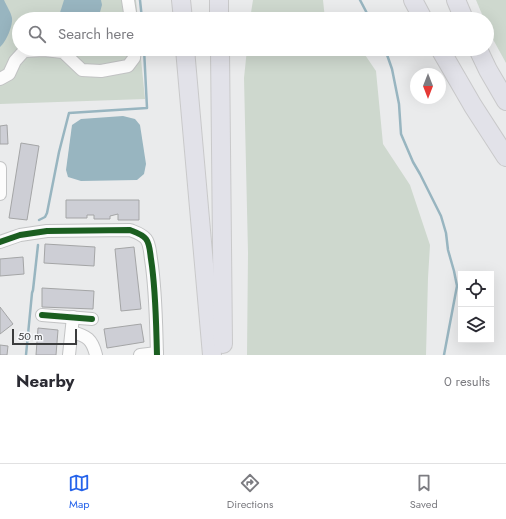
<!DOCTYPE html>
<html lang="en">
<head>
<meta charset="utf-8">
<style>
	body { margin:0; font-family:Jost,sans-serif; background:#f7f7f7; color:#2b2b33 }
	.controls { position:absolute; right:12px; bottom:12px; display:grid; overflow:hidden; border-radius:0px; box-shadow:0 4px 16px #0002 }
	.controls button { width:36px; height:36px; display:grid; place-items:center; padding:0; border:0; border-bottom:1px solid #e1e1e2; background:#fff; color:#2b2b33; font:20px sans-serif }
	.compass { position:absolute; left:410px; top:68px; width:36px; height:36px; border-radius:50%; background:#fff; box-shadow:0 4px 16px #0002; rotate:180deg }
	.scale { position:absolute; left:12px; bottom:10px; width:65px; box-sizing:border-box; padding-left:4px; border:2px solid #3b3c3d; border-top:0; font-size:11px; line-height:14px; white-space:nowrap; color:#3b3c3d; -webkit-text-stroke:3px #f7f8fb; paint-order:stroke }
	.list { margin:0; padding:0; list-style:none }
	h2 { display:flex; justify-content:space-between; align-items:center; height:52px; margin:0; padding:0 16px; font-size:17px }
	h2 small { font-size:13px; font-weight:400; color:#7c7c81 }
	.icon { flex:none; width:22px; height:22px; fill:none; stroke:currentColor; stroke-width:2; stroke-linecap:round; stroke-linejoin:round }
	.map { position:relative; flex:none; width:506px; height:355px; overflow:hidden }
	.search { position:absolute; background:#fff; box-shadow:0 4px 16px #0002; left:12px; right:12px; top:12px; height:44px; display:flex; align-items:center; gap:10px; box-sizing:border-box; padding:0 14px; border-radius:22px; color:#7c7c81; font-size:15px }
	.sheet { height:108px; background:#fff }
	nav { display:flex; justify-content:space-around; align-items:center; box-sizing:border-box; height:56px; border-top:1px solid #e1e1e2; background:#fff; font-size:11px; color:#7c7c81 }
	nav a { display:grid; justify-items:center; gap:2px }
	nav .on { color:#2563eb }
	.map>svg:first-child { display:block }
	.green { fill:#ced8ce }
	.water { fill:#98b5c0 }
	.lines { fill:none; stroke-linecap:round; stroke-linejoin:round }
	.stream { stroke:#98b5c0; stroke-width:2.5 }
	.building { fill:#cdced5; stroke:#a4a5a6 }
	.minor-casing { stroke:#c2c3c4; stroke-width:14 }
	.highway-casing { stroke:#c9c9ca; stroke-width:20 }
	.minor { stroke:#fcfcfc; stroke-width:12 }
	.highway { stroke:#e2e2e9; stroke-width:18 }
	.cycleway-casing { stroke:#f7f8fb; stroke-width:8 }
	.cycleway { stroke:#1b5e20; stroke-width:6 }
</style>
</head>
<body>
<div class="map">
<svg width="506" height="355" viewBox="0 0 506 355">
	<rect width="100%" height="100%" fill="#eaebec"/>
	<g class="green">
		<polygon points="0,0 136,0 138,19 19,19 19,49 140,49 145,99 0,104"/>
		<polygon points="253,0 323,0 325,19 250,19"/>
		<polygon points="476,0 506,0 506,63 489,32 487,27 487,19 484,19"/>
		<polygon points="247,49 361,49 376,71 383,144 410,185 430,245 428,278 426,355 247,355 248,253 244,78"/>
	</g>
	<g class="water">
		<path d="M 0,0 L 4,0 C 6,5 11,12 12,18 C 13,26 6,42 0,47 Z"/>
		<polygon points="64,0 101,0 102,5 98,19 58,19"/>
		<polygon points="123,116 135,119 140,125 146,164 144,174 137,180 81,181 68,177 66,170 72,125 81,119"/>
	</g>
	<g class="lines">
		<g class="stream">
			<polyline points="140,0 142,19"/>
			<polyline points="360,0 370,19"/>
			<polyline points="385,49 392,69 399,104 401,134 413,162 420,174 441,216 446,233 448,250 454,271 457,286 444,355"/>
			<polyline points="39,220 45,217 47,213 59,152 69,113 147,108 144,49"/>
			<polyline points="26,355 32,293 33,290 38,245"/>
		</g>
	</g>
	<g class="building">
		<polygon points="7,125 8,144 0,144 0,126"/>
		<polygon points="21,143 39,146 27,220 9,218"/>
		<polygon points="66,200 139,200 139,220 118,220 118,214 110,216 110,219 94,219 94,215 87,215 87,218 66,218"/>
		<polygon points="45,244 95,247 94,266 44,263"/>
		<polygon points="134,247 141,309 121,311 115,249"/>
		<polygon points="23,257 24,274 0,276 0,259"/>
		<polygon points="42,288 94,291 93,309 42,307"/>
		<polygon points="0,307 13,324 0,334"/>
		<polygon points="141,324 144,342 107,348 104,329"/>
		<polygon points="38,328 58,330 56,355 36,355"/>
		<polygon points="0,345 8,346 7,355 0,355"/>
	</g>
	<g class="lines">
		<defs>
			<g id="minor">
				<polyline points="128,0 131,19"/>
				<polyline points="0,79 9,74 15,61 24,51 44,50 63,52 82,70 101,71 128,66 134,58 135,49"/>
				<polyline points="0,168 0,194"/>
				<path d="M 0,242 L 20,235 L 47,231 L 130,230 C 135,232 142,234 146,239 C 150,244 150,253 151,259 C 156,291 156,323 157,355"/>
				<polyline points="42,315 92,319"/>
				<path d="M 72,332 C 87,336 92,339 96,355"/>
				<polyline points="69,355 73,317"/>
				<polyline points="140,355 157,353"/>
			</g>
			<g id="highway">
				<polyline points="181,0 183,19"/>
				<polyline points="219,0 219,19"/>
				<polyline points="413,0 423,19"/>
				<polyline points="456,0 464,19"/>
				<polyline points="185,49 212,355"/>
				<polyline points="220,49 223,344"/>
				<polyline points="440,49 473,106 506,157"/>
				<polyline points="478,49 488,70 506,101"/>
			</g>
		</defs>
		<use href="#minor" class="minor-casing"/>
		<use href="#highway" class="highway-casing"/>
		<use href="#minor" class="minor"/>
		<use href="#highway" class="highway"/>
		<defs>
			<g id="cycleway">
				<path d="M 0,242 L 20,235 L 47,231 L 130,230 C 135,232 142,234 146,239 C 150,244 150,253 151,259 C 156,291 156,323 157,355"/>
				<polyline points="42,315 92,319"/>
			</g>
		</defs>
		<use href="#cycleway" class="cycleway-casing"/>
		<use href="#cycleway" class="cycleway"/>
	</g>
</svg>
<div class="controls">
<button><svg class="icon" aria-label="locate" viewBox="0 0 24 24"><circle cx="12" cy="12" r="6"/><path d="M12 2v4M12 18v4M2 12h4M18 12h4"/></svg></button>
<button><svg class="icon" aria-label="layers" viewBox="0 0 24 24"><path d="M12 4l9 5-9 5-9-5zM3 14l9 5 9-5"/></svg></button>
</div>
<svg class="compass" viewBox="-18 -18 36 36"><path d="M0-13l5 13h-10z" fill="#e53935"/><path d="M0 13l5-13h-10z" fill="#7c7c81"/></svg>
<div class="scale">50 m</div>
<div class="search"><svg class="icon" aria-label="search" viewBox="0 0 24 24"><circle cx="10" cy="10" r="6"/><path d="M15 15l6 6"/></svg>Search here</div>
</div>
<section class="sheet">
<h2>Nearby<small>0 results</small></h2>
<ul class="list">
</ul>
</section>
<nav>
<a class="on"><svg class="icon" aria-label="map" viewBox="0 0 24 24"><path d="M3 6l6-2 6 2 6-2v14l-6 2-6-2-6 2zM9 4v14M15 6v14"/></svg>Map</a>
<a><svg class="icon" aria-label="directions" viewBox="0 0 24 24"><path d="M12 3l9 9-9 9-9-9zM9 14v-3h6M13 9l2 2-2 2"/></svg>Directions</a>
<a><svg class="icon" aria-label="saved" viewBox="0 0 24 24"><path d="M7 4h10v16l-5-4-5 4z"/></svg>Saved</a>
</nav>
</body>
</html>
